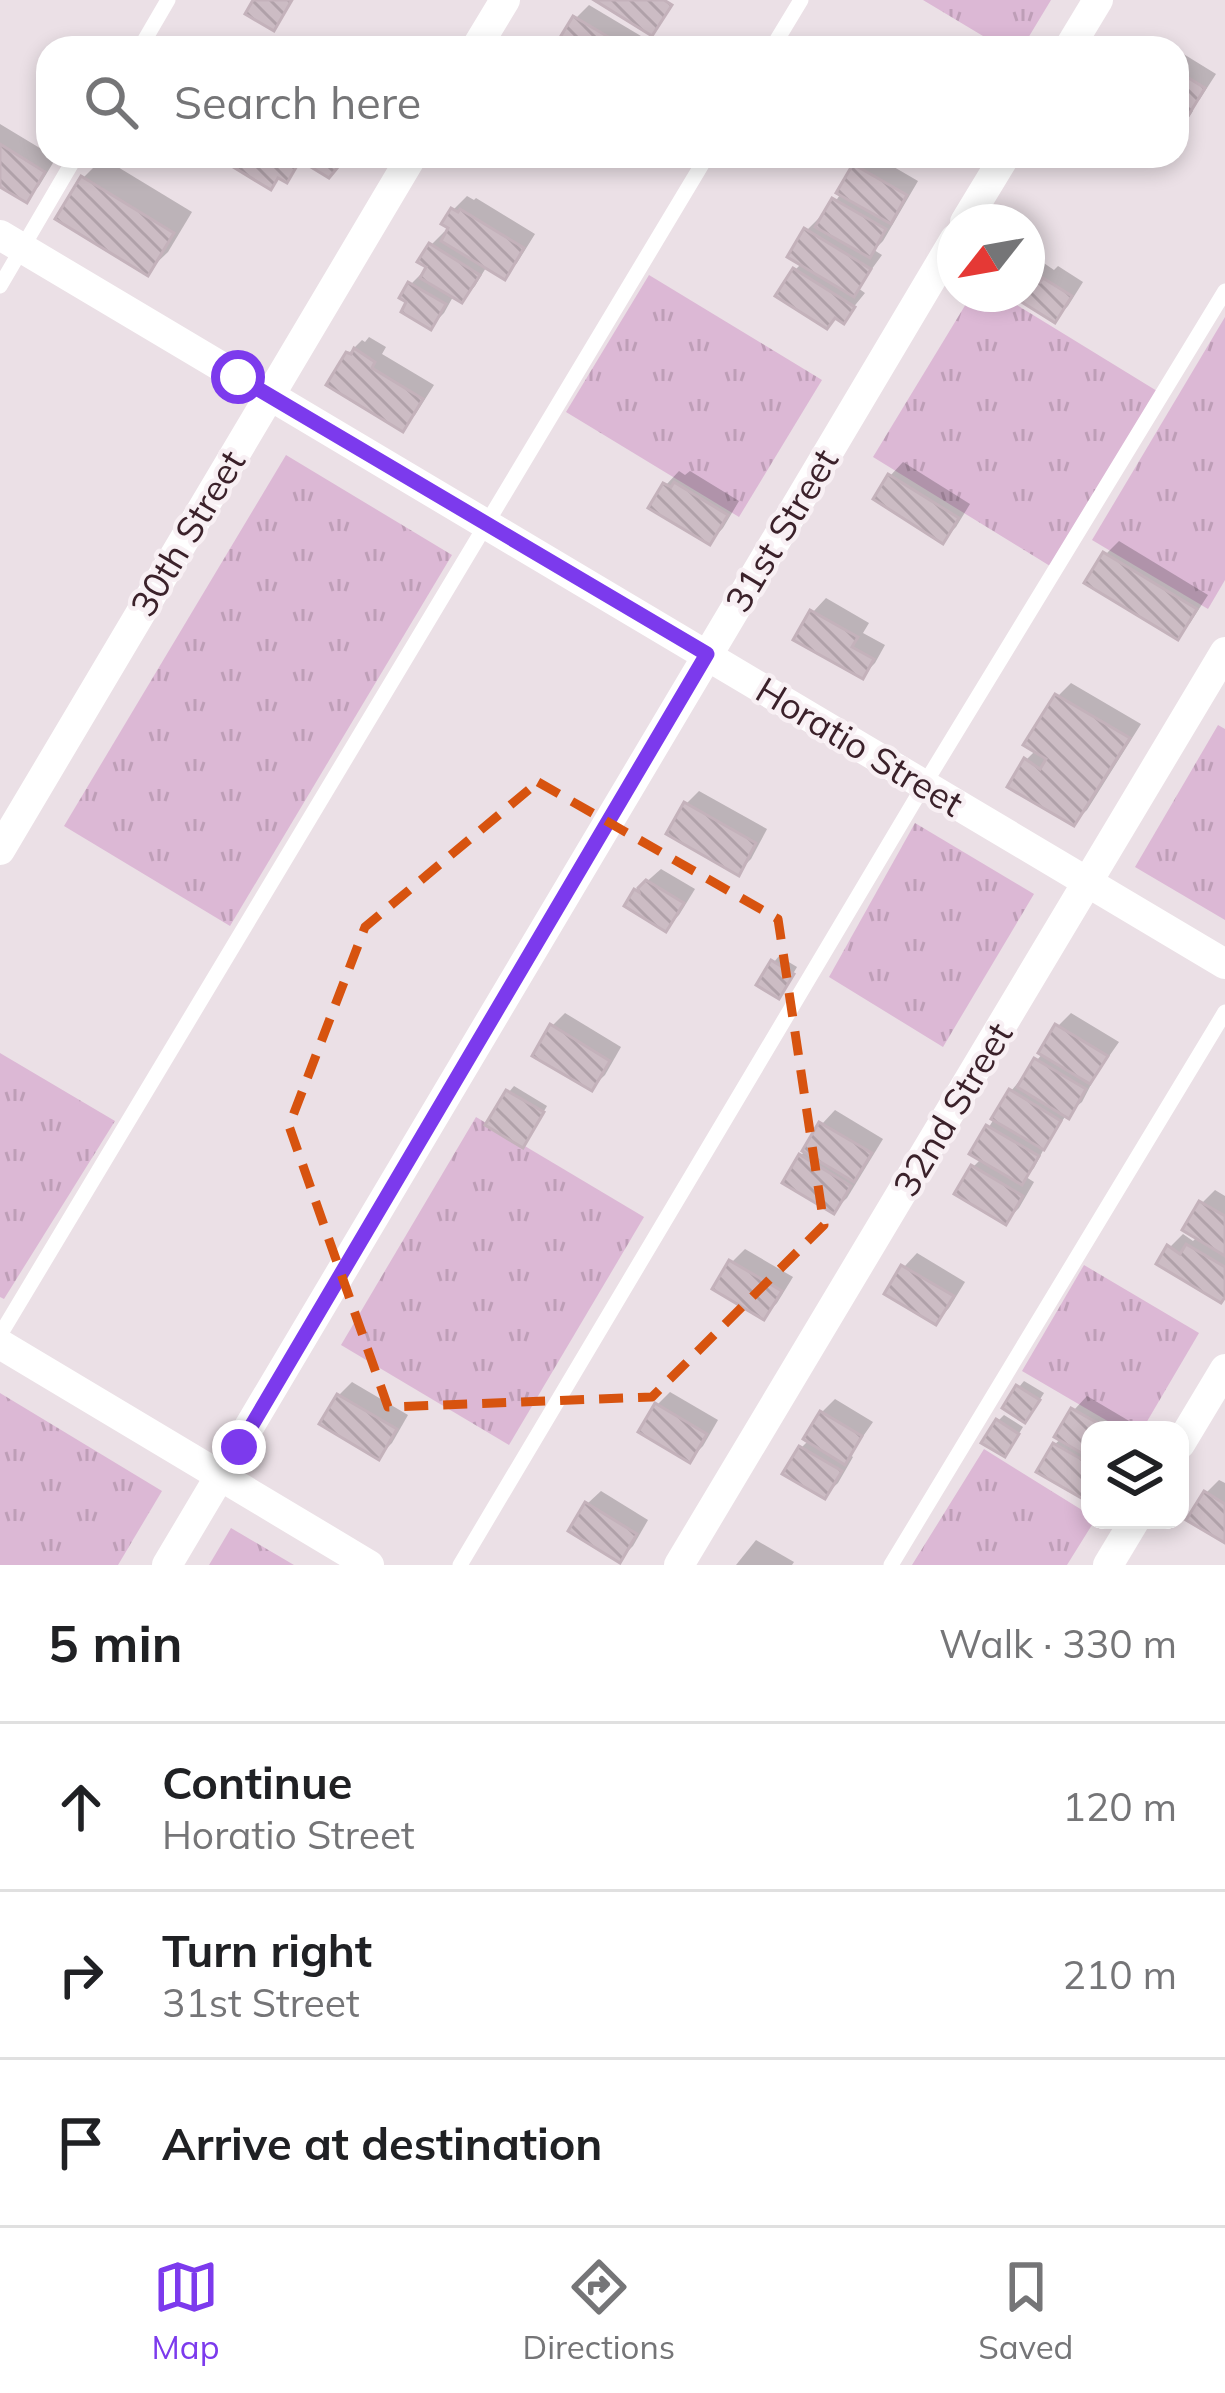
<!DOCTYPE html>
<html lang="en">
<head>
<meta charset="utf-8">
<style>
	body { margin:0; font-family:Mulish,sans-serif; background:#f6f6f6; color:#202124 }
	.controls { position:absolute; right:36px; bottom:36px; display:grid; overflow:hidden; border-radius:24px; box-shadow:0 6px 18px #0003 }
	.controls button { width:108px; height:108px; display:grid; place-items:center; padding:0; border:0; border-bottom:3px solid #e0e0e0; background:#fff; color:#202124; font:60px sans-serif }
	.compass { position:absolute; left:937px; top:204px; width:108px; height:108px; border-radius:50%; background:#fff; box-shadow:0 6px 18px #0003; rotate:239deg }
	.stop { position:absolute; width:36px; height:36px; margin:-27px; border:9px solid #7c3aed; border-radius:50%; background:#fff }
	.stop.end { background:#7c3aed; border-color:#fff; box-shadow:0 3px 12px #0008 }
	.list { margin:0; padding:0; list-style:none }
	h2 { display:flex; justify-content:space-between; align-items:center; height:156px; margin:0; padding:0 48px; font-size:51px }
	h2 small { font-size:39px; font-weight:400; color:#757577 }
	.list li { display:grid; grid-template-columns:78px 1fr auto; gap:36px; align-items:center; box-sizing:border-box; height:168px; padding:0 48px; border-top:3px solid #e0e0e0 }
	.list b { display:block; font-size:45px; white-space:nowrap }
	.list p { margin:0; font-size:39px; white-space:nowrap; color:#757577 }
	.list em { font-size:39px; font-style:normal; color:#757577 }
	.icon { flex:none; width:66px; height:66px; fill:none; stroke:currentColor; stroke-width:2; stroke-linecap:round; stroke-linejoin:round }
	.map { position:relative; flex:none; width:1225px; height:1565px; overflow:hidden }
	.search { position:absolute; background:#fff; box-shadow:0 6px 18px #0003; left:36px; right:36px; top:36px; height:132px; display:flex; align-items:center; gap:30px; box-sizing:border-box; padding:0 42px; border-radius:36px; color:#757577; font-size:45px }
	.sheet { height:660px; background:#fff }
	nav { display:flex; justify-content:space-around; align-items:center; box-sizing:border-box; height:168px; border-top:3px solid #e0e0e0; background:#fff; font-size:33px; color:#757577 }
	nav a { display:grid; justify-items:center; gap:6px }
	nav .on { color:#7c3aed }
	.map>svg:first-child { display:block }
	.grass { fill:url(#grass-tufts) }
	.shadow { fill:#0003 }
	.building { fill:url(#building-back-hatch); stroke:#c4b2bb; stroke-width:3 }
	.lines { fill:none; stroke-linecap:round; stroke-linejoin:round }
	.lane { stroke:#fff; stroke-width:15 }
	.street { stroke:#fff; stroke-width:30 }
	.route { stroke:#7c3aed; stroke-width:15 }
	.marked { fill:none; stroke:#d7530f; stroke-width:9; stroke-dasharray:24 15; stroke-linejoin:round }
	.labels { text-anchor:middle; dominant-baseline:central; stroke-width:9; stroke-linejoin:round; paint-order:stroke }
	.street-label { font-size:36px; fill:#3b212a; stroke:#f8f0f4 }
</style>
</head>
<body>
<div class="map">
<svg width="1225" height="1565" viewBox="0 0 1225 1565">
	<defs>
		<pattern id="grass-tufts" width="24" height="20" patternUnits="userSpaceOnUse" patternTransform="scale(3)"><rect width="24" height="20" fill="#dcb8d5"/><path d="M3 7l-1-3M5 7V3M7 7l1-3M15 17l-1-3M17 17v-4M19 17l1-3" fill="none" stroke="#be9eb7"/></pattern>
		<pattern id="building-back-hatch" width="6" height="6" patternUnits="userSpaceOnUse" patternTransform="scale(3)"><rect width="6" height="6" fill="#ccbcc4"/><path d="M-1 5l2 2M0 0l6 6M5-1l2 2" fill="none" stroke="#b0a1a9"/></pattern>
	</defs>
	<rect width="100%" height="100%" fill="#ebe0e6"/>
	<g class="grass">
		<polygon points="923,0 1051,0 1022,48 1003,48"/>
		<polygon points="649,275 822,380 739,517 566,412"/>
		<polygon points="972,294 999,294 1157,391 1050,566 873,457"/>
		<polygon points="1225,317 1225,580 1208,609 1092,540"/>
		<polygon points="286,455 452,555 230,926 64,826"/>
		<polygon points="1218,725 1225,729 1225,920 1135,867"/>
		<polygon points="915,823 1034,894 943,1047 829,977"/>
		<polygon points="0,1053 115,1121 4,1299 0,1297"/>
		<polygon points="476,1117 644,1217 509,1445 341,1345"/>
		<polygon points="1084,1265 1199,1333 1142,1430 1123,1430 1022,1371"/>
		<polygon points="0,1393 162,1491 118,1565 0,1565"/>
		<polygon points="984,1449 1090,1515 1090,1520 1095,1520 1067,1565 912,1565"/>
		<polygon points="231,1528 294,1565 209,1565"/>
	</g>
	<g class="shadow">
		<polygon points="589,5 651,42 647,48 568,48 576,18"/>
		<polygon points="1177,50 1216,74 1200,99 1190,109 1193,111 1177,136"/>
		<polygon points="0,124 48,153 48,156 56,158 39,186 26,199 0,183"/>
		<polygon points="232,156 347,156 329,174 304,159 287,179 281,176 271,186"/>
		<polygon points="865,156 875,156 918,181 883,241 874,250 882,255 858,288 865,293 843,320 795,270 802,263 807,230 820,217 823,219 842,192 855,165"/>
		<polygon points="103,158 192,212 168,252 147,272 83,178"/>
		<polygon points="467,196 474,200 476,198 535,234 517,263 504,276 487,266 475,286 462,300 454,295 444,313 431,326 411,284 424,271 427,272 431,245 444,232 448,234 453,210"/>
		<polygon points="1032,255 1054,270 1058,266 1083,282 1068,306 1055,319 1015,294 1027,294 1027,260"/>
		<polygon points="369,337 386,347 382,354 434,385 415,415 402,428 349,353 362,340 365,342"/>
		<polygon points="903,462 970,504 956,527 943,540 890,476"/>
		<polygon points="679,471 685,475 690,471 739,501 723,528 710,542 666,485"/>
		<polygon points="1119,541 1208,595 1190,623 1177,636 1106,554"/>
		<polygon points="826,598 869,623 863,633 885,645 875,663 862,676 813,612"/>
		<polygon points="1071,683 1141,724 1087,810 1073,823 1026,760 1036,750 1058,696"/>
		<polygon points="699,791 767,829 751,859 738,872 686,804"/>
		<polygon points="661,869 695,889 679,915 666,928 636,891"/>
		<polygon points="779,956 797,967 784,989 774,962"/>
		<polygon points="565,1013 621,1047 605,1075 591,1088 552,1026"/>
		<polygon points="1071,1013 1119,1042 1096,1075 1082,1102 1067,1114 1048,1141 1034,1168 1026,1177 1034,1182 1019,1208 1006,1221 973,1167 982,1158 973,1153 1011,1091 1043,1053 1058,1026"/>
		<polygon points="514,1086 547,1106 528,1138 509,1092"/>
		<polygon points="835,1110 883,1139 847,1198 833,1211 801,1156 822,1124"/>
		<polygon points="1215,1190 1225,1196 1225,1295 1170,1247 1183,1234 1193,1241 1198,1236 1202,1203"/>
		<polygon points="745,1249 793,1277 777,1303 764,1317 732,1262"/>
		<polygon points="917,1253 965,1282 949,1308 936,1322 904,1267"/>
		<polygon points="1024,1381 1044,1393 1031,1414 1019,1387"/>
		<polygon points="352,1382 408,1415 392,1443 379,1456 339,1395"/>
		<polygon points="670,1392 718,1420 703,1446 690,1459 657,1405"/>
		<polygon points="1087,1396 1136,1425 1134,1430 1090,1430 1090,1499 1055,1444 1062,1438 1074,1410"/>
		<polygon points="835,1399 873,1422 850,1455 853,1457 838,1483 824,1496 801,1448 809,1440 822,1412"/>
		<polygon points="1004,1415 1023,1427 1010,1448 998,1421"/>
		<polygon points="1219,1480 1225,1483 1225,1539 1206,1493"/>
		<polygon points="601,1491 648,1520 633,1546 620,1559 587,1504"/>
		<polygon points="756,1540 794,1562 792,1565 736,1565"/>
	</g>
	<g class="building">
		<polygon points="253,0 292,0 274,31 245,14"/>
		<polygon points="594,0 664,0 672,5 652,36"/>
		<polygon points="573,16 627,48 563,48 556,44"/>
		<polygon points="1177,71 1205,88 1188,116 1177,109"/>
		<polygon points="0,144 45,172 27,203 0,187"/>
		<polygon points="228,156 285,156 298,164 287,183 278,178 271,190 225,162"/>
		<polygon points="293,156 347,156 329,178"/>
		<polygon points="853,164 907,195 891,224 836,193"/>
		<polygon points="81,176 174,233 148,276 55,219"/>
		<polygon points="832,198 886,229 870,258 815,227"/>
		<polygon points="451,208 458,212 460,209 524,248 505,280 441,241 448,228 441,224"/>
		<polygon points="804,228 871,269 854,297 787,257"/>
		<polygon points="429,243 480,275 462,303 420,278 426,267 417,262"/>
		<polygon points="793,268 855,307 844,324 835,318 827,329 775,296"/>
		<polygon points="1027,274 1040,282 1043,278 1072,296 1055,323 1009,294 1027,294"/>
		<polygon points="408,282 446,304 431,330 401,312 406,302 399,298"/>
		<polygon points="354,348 375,362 372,368 423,399 403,432 326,385 346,352 351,354"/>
		<polygon points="888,474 959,518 943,544 873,499"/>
		<polygon points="674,482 728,515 710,545 648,508 663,483 671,487"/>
		<polygon points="1103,552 1197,609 1178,640 1084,583"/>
		<polygon points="810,610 858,637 852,647 874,659 863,679 793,640"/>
		<polygon points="1055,694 1130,738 1074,826 1007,787 1024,758 1040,769 1046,759 1023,745"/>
		<polygon points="684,802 756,843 739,876 666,834"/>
		<polygon points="646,880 684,903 666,932 624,906 634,889 639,892 638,888"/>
		<polygon points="771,960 794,974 779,999 756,985"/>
		<polygon points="550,1024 610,1061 592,1091 532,1056"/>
		<polygon points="1055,1024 1108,1056 1090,1084 1038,1053"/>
		<polygon points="1034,1058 1086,1089 1069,1119 1017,1087"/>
		<polygon points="1009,1089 1061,1121 1044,1150 991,1119"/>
		<polygon points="506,1090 544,1112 523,1148 485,1125"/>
		<polygon points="819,1122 872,1153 854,1182 802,1151"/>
		<polygon points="986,1125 1039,1156 1022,1185 969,1154"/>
		<polygon points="799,1154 851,1186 834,1214 782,1183"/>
		<polygon points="971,1165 1023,1196 1006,1225 954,1194"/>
		<polygon points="1199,1201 1225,1216 1225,1256 1182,1230"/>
		<polygon points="1186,1244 1225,1267 1225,1297 1221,1303 1156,1264 1167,1245 1180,1254"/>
		<polygon points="729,1260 782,1291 764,1320 712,1289"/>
		<polygon points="901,1265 954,1296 936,1325 884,1294"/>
		<polygon points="1016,1385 1040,1400 1025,1423 1002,1408"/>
		<polygon points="337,1394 397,1429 379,1460 319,1424"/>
		<polygon points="655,1403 707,1434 690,1463 638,1432"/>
		<polygon points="1071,1408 1110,1430 1090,1430 1090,1458 1054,1437"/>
		<polygon points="820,1411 862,1436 845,1465 803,1439"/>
		<polygon points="996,1419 1019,1434 1005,1457 981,1443"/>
		<polygon points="1053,1443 1090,1464 1090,1503 1036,1472"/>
		<polygon points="799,1446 842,1471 825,1499 782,1474"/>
		<polygon points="1204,1491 1225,1504 1225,1543 1186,1520"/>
		<polygon points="585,1502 637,1534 620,1563 568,1531"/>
	</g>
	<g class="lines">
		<g class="lane">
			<polyline points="140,48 168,0"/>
			<polyline points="772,48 801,0"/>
			<polyline points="0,286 76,156"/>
			<polyline points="0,1335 707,156"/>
			<polyline points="460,1565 924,785 1225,291"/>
			<polyline points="891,1565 1225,1012"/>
		</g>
		<g class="street">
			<polyline points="476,48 505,0"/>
			<polyline points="1069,48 1098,0"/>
			<polyline points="965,222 1005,156"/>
			<polyline points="0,235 1225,964"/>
			<polyline points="0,850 412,156"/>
			<polyline points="0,1344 369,1565"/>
			<polyline points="1180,1444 1225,1369"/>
			<polyline points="167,1565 955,239"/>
			<polyline points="679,1565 1225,652"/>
			<polyline points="1108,1565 1135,1520"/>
		</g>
	</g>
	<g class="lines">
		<polyline class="route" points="238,377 707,654 239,1447"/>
	</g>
	<path class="marked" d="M 538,782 L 778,919 L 824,1225 L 652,1397 L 388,1407 L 289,1126 L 365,927 Z"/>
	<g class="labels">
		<g class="street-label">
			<text transform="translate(781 530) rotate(-59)">31st Street</text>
			<text transform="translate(187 533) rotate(-59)">30th Street</text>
			<text transform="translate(860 746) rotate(31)">Horatio Street</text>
			<text transform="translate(952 1109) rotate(-59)">32nd Street</text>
		</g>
	</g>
</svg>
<div class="controls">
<button><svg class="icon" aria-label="layers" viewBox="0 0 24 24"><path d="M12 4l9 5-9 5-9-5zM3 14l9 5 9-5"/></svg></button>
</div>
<svg class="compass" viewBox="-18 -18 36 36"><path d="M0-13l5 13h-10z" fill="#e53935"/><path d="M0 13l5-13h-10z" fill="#757577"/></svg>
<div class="stop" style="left:238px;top:377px"></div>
<div class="stop end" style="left:239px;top:1447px"></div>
<div class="search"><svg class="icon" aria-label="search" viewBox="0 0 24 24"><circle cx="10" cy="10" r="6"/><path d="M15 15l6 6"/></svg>Search here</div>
</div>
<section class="sheet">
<h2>5 min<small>Walk · 330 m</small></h2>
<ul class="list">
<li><svg class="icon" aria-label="ahead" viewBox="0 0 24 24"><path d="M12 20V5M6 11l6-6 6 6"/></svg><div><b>Continue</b><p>Horatio Street</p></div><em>120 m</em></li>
<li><svg class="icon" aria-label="right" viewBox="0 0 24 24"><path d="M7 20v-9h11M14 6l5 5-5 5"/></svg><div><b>Turn right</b><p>31st Street</p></div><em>210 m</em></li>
<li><svg class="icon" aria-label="arrive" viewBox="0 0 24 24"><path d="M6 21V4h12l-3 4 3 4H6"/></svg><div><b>Arrive at destination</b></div></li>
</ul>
</section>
<nav>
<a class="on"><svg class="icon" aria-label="map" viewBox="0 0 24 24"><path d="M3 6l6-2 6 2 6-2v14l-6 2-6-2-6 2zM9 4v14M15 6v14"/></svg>Map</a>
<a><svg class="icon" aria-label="directions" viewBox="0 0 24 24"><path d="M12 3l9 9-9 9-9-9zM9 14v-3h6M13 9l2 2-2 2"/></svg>Directions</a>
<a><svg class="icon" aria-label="saved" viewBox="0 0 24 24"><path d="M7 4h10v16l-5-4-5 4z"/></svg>Saved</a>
</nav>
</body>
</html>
